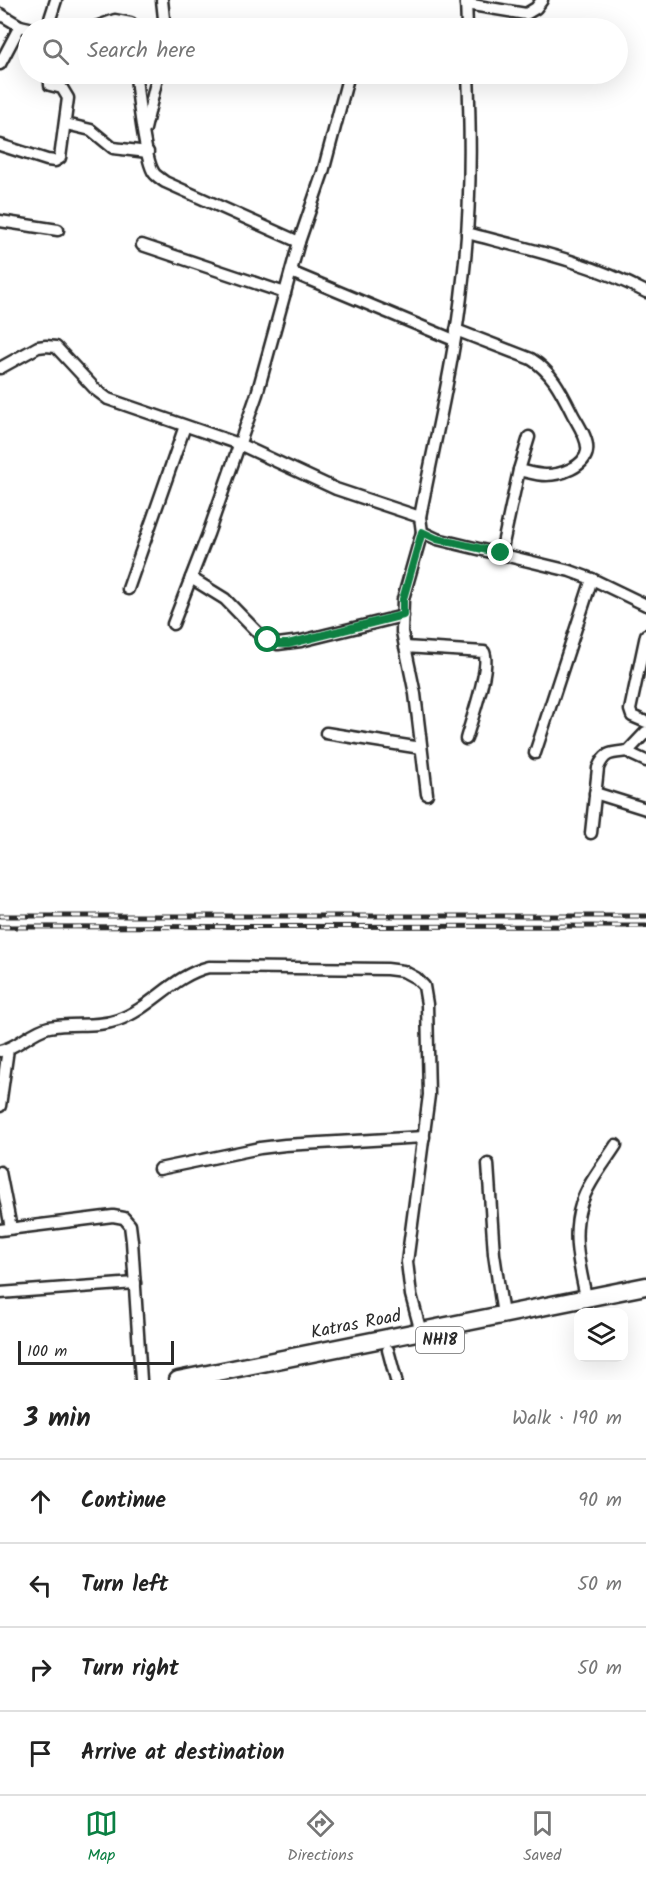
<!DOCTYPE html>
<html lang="en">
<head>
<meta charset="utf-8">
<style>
	body { margin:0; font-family:Kalam,sans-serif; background:#f2f2f2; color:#222 }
	.controls { position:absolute; right:18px; bottom:18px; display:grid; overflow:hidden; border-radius:12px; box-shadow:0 6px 24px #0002 }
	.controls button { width:54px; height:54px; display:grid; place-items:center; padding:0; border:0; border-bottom:2px solid #e0e0e0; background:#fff; color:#222; font:30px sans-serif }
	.scale { position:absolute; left:18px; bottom:15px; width:156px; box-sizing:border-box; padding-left:6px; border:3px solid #2b2b2b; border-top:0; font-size:16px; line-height:21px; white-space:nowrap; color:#2b2b2b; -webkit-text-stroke:4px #fff; paint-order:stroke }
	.stop { position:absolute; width:18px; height:18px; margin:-14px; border:4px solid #0b8043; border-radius:50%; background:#fff }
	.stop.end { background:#0b8043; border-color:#fff; box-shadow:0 2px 6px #0008 }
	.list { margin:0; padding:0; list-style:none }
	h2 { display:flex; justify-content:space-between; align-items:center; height:78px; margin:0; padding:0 24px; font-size:26px }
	h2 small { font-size:20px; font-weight:400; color:#767676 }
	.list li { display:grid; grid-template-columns:39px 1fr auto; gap:18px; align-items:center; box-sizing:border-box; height:84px; padding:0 24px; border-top:2px solid #e0e0e0 }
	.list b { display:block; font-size:22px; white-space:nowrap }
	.list em { font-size:20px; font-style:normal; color:#767676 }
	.icon { flex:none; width:33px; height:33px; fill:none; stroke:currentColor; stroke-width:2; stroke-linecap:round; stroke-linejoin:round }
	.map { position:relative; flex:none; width:646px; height:1380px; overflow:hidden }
	.search { position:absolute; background:#fff; box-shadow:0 6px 24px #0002; left:18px; right:18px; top:18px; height:66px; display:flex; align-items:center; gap:15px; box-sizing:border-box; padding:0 21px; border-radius:33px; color:#767676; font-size:22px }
	.sheet { height:414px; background:#fff }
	nav { display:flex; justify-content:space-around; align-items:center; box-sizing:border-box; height:84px; border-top:2px solid #e0e0e0; background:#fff; font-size:16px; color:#767676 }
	nav a { display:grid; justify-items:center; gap:3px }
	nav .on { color:#0b8043 }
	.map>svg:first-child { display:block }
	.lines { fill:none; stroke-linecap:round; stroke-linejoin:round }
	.minor-casing { stroke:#2b2b2b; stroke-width:15 }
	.highway-casing { stroke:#2b2b2b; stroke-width:21 }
	.minor { stroke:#fff; stroke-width:10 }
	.highway { stroke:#fff; stroke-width:16 }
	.rail-casing { stroke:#2b2b2b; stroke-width:5 }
	.rail { stroke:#fff; stroke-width:3; stroke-dasharray:9; stroke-linecap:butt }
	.route { stroke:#0b8043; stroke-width:8 }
	.labels { text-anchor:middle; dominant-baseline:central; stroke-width:6; stroke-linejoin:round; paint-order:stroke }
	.shield { fill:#fff; stroke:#6b6b6b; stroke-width:1.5 }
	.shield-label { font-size:16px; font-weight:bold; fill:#2b2b2b }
	.street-label { font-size:18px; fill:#2b2b2b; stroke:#fff }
</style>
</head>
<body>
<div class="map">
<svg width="646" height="1380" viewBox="0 0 646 1380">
	<rect width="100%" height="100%" fill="#fff"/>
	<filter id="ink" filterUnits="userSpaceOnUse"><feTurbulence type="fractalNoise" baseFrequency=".0167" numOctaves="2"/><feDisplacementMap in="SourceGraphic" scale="12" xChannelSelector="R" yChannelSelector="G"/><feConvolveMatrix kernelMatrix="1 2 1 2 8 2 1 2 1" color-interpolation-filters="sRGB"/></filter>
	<g filter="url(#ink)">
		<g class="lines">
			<defs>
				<g id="minor">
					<polyline points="162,0 165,28"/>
					<polyline points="466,0 467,28"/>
					<polyline points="466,4 526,14 536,8 542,0"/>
					<polyline points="0,14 20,26 29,28"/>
					<polyline points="47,28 56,0"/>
					<polyline points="93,28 115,20 131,23 134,28"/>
					<polyline points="0,64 20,26"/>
					<path d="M 136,74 C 137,91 145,161 154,173 C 156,176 161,179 165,182 L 299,242"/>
					<path d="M 468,74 C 471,142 471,211 463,279 C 455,359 435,438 420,517 L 422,532 L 437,539 L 570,571 L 592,579 L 646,605"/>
					<polyline points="66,124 91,130 113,148 148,152"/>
					<polyline points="145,129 158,74"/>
					<polyline points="0,145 47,160 55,161 60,158 68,98 62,88 50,85 50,74"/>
					<polyline points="0,221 58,230"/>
					<path d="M 467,233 C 528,249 590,262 646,292"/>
					<polyline points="142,245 285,293"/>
					<polyline points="291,272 454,340"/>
					<path d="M 456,330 L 531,359 C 552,372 561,391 572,413 C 577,423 589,439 587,451 C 585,467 560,475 546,475 C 537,475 528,472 519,470"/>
					<polyline points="0,368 38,347 46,346 56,347 96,390 108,399 239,444 336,489 420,517"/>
					<polyline points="422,532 403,599 402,632 415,694 427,794"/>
					<polyline points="501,553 519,470 529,437"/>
					<polyline points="191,578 225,599 259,634 278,644 301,641 403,616"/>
					<polyline points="128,589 185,426"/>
					<polyline points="173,624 208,534 257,394 299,242 323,172 349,74"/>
					<polyline points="646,635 630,710 632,716 646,722"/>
					<path d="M 405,647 L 484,652 C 491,666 471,721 466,739"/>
					<polyline points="326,733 421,748"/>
					<polyline points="628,751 633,755 646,761"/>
					<polyline points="535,753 592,579"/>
					<polyline points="595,793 646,809"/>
					<path d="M 591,833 L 598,768 C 605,751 612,753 628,751 L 646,732"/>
					<path d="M 0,1051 C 19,1047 31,1031 49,1027 C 72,1022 96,1028 118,1020 C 152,1008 172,976 209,967 L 387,969 L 403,971 L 416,978 L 424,986 L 427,1004 L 429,1095 L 407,1262 L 411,1295 L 421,1332"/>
					<polyline points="0,1106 8,1049"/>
					<polyline points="488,1164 494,1254 503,1315"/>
					<polyline points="159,1169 260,1148 285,1145 424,1137"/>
					<polyline points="0,1172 11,1228"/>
					<polyline points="0,1230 113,1216 124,1218 130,1225 132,1241 141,1380"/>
					<polyline points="0,1293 135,1283"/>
					<path d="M 586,1297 C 580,1267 571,1236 581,1205 C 587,1184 604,1164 616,1145"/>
					<polyline points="388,1350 396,1380"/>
				</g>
				<polyline id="highway" points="178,1380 646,1286"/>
			</defs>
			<use href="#minor" class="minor-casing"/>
			<use href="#highway" class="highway-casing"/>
			<use href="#minor" class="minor"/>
			<use href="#highway" class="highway"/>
			<defs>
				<g id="rail">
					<polyline points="0,916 646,916"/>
					<polyline points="0,927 646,926"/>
				</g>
			</defs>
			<use href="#rail" class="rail-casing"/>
			<use href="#rail" class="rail"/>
		</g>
	</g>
	<g class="lines" filter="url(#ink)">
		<polyline class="route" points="268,640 278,644 288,644 403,615 403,599 422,532 437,539 501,553"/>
	</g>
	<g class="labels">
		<rect class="shield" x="416" y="1327" width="48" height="26" rx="4.5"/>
		<g class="shield-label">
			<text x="440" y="1340">NH18</text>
		</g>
		<g class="street-label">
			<text transform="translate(356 1325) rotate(-11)">Katras Road</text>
		</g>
	</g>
</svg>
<div class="controls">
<button><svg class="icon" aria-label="layers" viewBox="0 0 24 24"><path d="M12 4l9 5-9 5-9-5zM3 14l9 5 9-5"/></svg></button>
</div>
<div class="scale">100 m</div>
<div class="stop" style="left:268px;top:640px"></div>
<div class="stop end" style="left:501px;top:553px"></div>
<div class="search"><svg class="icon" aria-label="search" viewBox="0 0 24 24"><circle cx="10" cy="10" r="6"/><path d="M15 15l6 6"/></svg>Search here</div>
</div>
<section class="sheet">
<h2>3 min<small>Walk · 190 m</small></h2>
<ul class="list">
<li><svg class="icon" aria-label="ahead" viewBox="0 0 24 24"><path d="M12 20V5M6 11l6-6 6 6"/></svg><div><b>Continue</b></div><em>90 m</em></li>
<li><svg class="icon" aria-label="left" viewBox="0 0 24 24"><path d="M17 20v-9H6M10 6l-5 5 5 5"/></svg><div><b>Turn left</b></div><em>50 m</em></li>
<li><svg class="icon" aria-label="right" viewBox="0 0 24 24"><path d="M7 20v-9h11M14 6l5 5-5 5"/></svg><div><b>Turn right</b></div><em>50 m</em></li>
<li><svg class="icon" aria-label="arrive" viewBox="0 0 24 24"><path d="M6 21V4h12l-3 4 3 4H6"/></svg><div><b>Arrive at destination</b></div></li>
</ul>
</section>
<nav>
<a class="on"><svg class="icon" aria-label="map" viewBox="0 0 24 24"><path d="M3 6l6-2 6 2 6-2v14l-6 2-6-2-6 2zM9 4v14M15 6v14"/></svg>Map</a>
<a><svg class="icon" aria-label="directions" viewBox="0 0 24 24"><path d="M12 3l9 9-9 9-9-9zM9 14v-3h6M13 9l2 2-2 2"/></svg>Directions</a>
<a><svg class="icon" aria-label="saved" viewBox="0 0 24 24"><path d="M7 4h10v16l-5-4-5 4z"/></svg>Saved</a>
</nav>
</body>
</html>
